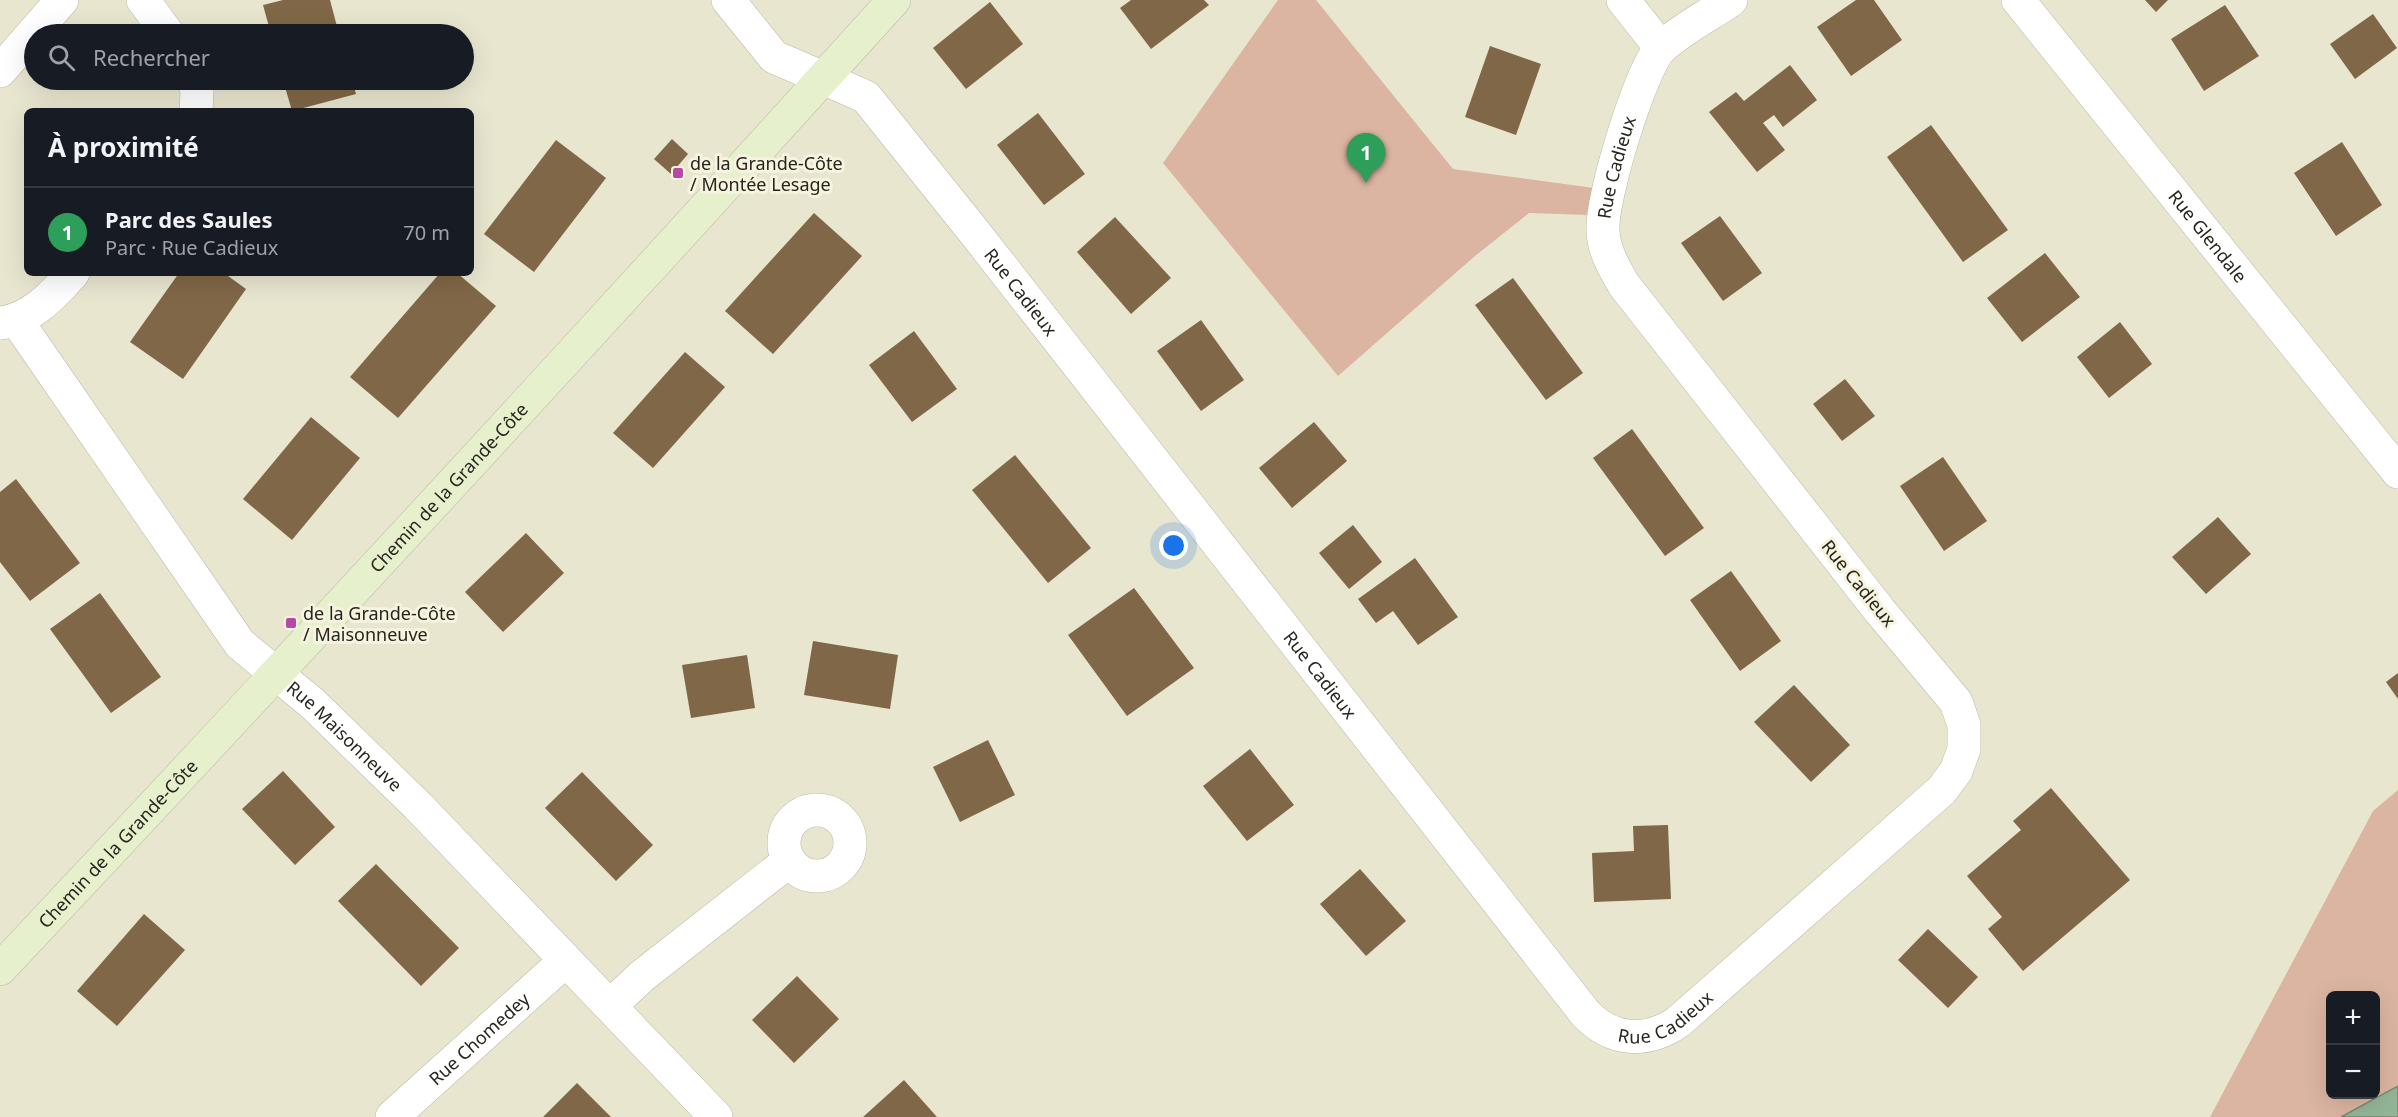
<!DOCTYPE html>
<html lang="fr">
<head>
<meta charset="utf-8">
<style>
	body { margin:0; font-family:"Noto Sans",sans-serif; background:#20242c; color:#f1f3f6 }
	.controls { position:absolute; right:18px; bottom:18px; display:grid; overflow:hidden; border-radius:9px; box-shadow:0 6px 24px #0002 }
	.controls button { width:54px; height:54px; display:grid; place-items:center; padding:0; border:0; border-bottom:2px solid #363941; background:#171b24; color:#f1f3f6; font:30px sans-serif }
	.you { position:absolute; left:1174px; top:546px; width:21px; height:21px; margin:-15px; border:4px solid #fff; border-radius:50%; background:#1a73e8; box-shadow:0 0 0 9px #1a73e833 }
	.badge { display:grid; place-items:center; width:39px; height:39px; border-radius:50%; background:#b748a5; color:#fff; font-size:20px; font-weight:700 }
	.pin { position:absolute; translate:-50% -50px; filter:drop-shadow(0 2px 3px #0008) }
	.pin::after { content:''; position:absolute; top:32px; width:21px; height:18px; background:inherit; clip-path:polygon(0 0,100% 0,50% 100%) }
	.list { margin:0; padding:0; list-style:none }
	h2 { display:flex; justify-content:space-between; align-items:center; height:78px; margin:0; padding:0 24px; font-size:26px }
	h2 small { font-size:20px; font-weight:400; color:#9ea1a6 }
	.list li { display:grid; grid-template-columns:39px 1fr auto; gap:18px; align-items:center; box-sizing:border-box; height:90px; padding:0 24px; border-top:2px solid #363941 }
	.list b { display:block; font-size:22px; white-space:nowrap }
	.list p { margin:0; font-size:20px; white-space:nowrap; color:#9ea1a6 }
	.list em { font-size:20px; font-style:normal; color:#9ea1a6 }
	.icon { flex:none; width:33px; height:33px; fill:none; stroke:currentColor; stroke-width:2; stroke-linecap:round; stroke-linejoin:round }
	.map { position:relative; flex:none; width:2398px; height:1117px; overflow:hidden }
	.search { position:absolute; background:#171b24; box-shadow:0 6px 24px #0002; left:24px; top:24px; width:450px; height:66px; display:flex; align-items:center; gap:15px; box-sizing:border-box; padding:0 21px; border-radius:33px; color:#9ea1a6; font-size:22px }
	.panel { position:absolute; background:#171b24; box-shadow:0 6px 24px #0002; left:24px; top:108px; width:450px; height:168px; border-radius:9px }
	.map>svg:first-child { display:block }
	.green { fill:#dbb5a1; fill-rule:evenodd }
	.water { fill:#93b597; stroke:#738a72; stroke-width:1.5 }
	.building { fill:#806747 }
	.lines { fill:none; stroke-linecap:round; stroke-linejoin:round }
	.minor-casing { stroke:#bcb9a4; stroke-width:34 }
	.tertiary-casing { stroke:#bcb9a4; stroke-width:34 }
	.secondary-casing { stroke:#bcb9a4; stroke-width:34 }
	.minor { stroke:#fff; stroke-width:33 }
	.tertiary { stroke:#fff; stroke-width:33 }
	.secondary { stroke:#e6f0cd; stroke-width:33 }
	.poi-dot { fill:#b748a5; stroke:#f6f3de; stroke-width:2 }
	.labels { text-anchor:middle; dominant-baseline:central; stroke-width:6; stroke-linejoin:round; paint-order:stroke }
	.poi-label { font-size:18px; fill:#27251d; stroke:#f6f3de; text-anchor:start }
	.street-label { font-size:18px; fill:#27251d; stroke:#f6f3de }
</style>
</head>
<body>
<div class="map">
<svg width="2398" height="1117" viewBox="0 0 2398 1117">
	<rect width="100%" height="100%" fill="#e9e6d0"/>
	<g class="green">
		<polygon points="1278,0 1316,0 1453,169 1594,188 1587,215 1529,213 1475,256 1338,376 1163,163"/>
		<path d="M 2398,790 L 2398,1086 L 2341,1117 L 2210,1117 L 2373,811 ZM 2330,996 L 2376,996 L 2376,1094 L 2330,1094 Z"/>
	</g>
	<polygon class="water" points="2398,1086 2398,1117 2341,1117"/>
	<g class="building">
		<polygon points="283,0 330,0 339,34 271,34 263,5"/>
		<polygon points="1131,0 1204,0 1209,5 1151,49 1120,8"/>
		<polygon points="1856,0 1874,0 1902,40 1851,76 1817,27"/>
		<polygon points="2145,0 2168,0 2156,12"/>
		<polygon points="990,2 1023,44 966,89 933,48"/>
		<polygon points="2225,5 2259,56 2204,91 2171,39"/>
		<polygon points="2373,14 2397,48 2355,79 2330,44"/>
		<polygon points="1490,46 1541,64 1516,135 1465,117"/>
		<polygon points="1790,65 1817,100 1783,127 1774,115 1763,123 1785,150 1757,172 1709,112 1736,92 1744,101"/>
		<polygon points="283,80 352,80 356,94 292,111"/>
		<polygon points="1038,113 1085,174 1044,205 997,145"/>
		<polygon points="1931,125 2008,230 1963,262 1887,157"/>
		<polygon points="672,139 688,154 671,174 654,159"/>
		<polygon points="556,140 606,178 534,272 484,234"/>
		<polygon points="2342,142 2382,205 2336,236 2294,173"/>
		<polygon points="814,213 862,256 773,354 725,311"/>
		<polygon points="1720,216 1762,273 1723,301 1681,243"/>
		<polygon points="1115,217 1171,278 1131,314 1077,252"/>
		<polygon points="2045,253 2080,297 2022,342 1987,298"/>
		<polygon points="179,273 224,273 246,289 183,379 130,342"/>
		<polygon points="440,273 457,273 496,306 398,418 350,377"/>
		<polygon points="1513,278 1583,373 1546,400 1475,305"/>
		<polygon points="1201,320 1244,380 1201,411 1157,351"/>
		<polygon points="2120,322 2152,364 2109,398 2077,357"/>
		<polygon points="914,331 957,389 912,422 869,365"/>
		<polygon points="685,352 725,387 653,468 613,433"/>
		<polygon points="1845,379 1875,416 1842,441 1813,404"/>
		<polygon points="311,417 360,458 292,540 243,499"/>
		<polygon points="1314,422 1347,461 1292,508 1259,468"/>
		<polygon points="1632,429 1704,528 1665,556 1593,458"/>
		<polygon points="1015,455 1091,548 1048,583 972,490"/>
		<polygon points="1943,457 1987,521 1944,551 1900,486"/>
		<polygon points="16,479 80,563 30,601 0,562 0,492"/>
		<polygon points="2218,517 2251,554 2206,594 2172,557"/>
		<polygon points="1353,525 1382,562 1349,589 1319,553"/>
		<polygon points="526,533 564,573 503,632 465,592"/>
		<polygon points="1415,558 1458,617 1418,645 1393,611 1376,623 1358,599"/>
		<polygon points="1731,571 1781,641 1740,671 1690,600"/>
		<polygon points="1134,588 1194,668 1127,716 1068,635"/>
		<polygon points="100,593 161,677 111,713 50,629"/>
		<polygon points="813,641 898,655 890,709 804,695"/>
		<polygon points="747,655 755,708 691,718 682,665"/>
		<polygon points="2398,673 2398,699 2386,682"/>
		<polygon points="1794,685 1850,745 1811,782 1754,722"/>
		<polygon points="988,740 1015,795 960,822 933,767"/>
		<polygon points="1250,749 1294,805 1247,841 1203,786"/>
		<polygon points="283,771 335,827 295,865 242,809"/>
		<polygon points="582,772 653,845 616,881 545,808"/>
		<polygon points="2051,788 2130,880 2023,971 1988,929 2002,917 1967,876 2021,830 2013,821"/>
		<polygon points="1668,825 1671,899 1594,902 1592,853 1634,851 1633,826"/>
		<polygon points="376,864 459,948 421,986 338,901"/>
		<polygon points="1360,869 1406,921 1366,956 1320,904"/>
		<polygon points="144,914 185,950 117,1026 77,991"/>
		<polygon points="1928,929 1978,977 1948,1008 1898,960"/>
		<polygon points="797,976 839,1019 794,1063 752,1020"/>
		<polygon points="904,1080 937,1117 863,1117"/>
		<polygon points="577,1083 611,1117 543,1117"/>
	</g>
	<g class="lines">
		<defs>
			<g id="minor">
				<polyline points="143,0 168,34"/>
				<polyline points="1623,0 1661,48"/>
				<path id="s1" d="M 2018,0 L 2398,472"/>
				<polyline points="0,71 62,0"/>
				<path id="s2" d="M 823,78 L 866,97 L 979,238 L 1585,1013 C 1611,1041 1646,1044 1678,1022 L 1942,790 L 1956,771 L 1964,749 L 1964,725 L 1956,702 L 1880,611 L 1624,285 C 1614,268 1603,249 1603,230 C 1601,199 1641,66 1662,47 C 1682,29 1709,15 1731,0"/>
				<polyline points="194,80 197,91 196,111"/>
				<path id="s3" d="M 17,321 L 240,644 L 312,703 L 418,806 L 716,1117"/>
				<path d="M 0,323 C 31,320 53,295 73,273"/>
				<circle cx="817" cy="843" r="33"/>
				<polyline points="610,1006 642,976 789,861"/>
				<path id="s4" d="M 392,1117 L 565,961"/>
			</g>
			<polyline id="tertiary" points="728,0 774,57 823,78"/>
			<g id="secondary">
				<path id="s5" d="M 0,969 C 301,649 599,326 894,0"/>
			</g>
		</defs>
		<use href="#minor" class="minor-casing"/>
		<use href="#tertiary" class="tertiary-casing"/>
		<use href="#secondary" class="secondary-casing"/>
		<use href="#minor" class="minor"/>
		<use href="#tertiary" class="tertiary"/>
		<use href="#secondary" class="secondary"/>
	</g>
	<g class="poi-dot">
		<rect x="672" y="167" width="12" height="12" rx="3"/>
		<rect x="285" y="617" width="12" height="12" rx="3"/>
	</g>
	<g class="labels">
		<g class="poi-label">
			<text x="690" y="163">de la Grande-Côte<tspan x="690" dy="21">/ Montée Lesage</tspan></text>
			<text x="303" y="613">de la Grande-Côte<tspan x="303" dy="21">/ Maisonneuve</tspan></text>
		</g>
		<g class="street-label">
			<text stroke="none"><textPath href="#s2" startOffset="2418">Rue Cadieux</textPath></text>
			<text stroke="none"><textPath href="#s1" startOffset="303">Rue Glendale</textPath></text>
			<text stroke="none"><textPath href="#s2" startOffset="296">Rue Cadieux</textPath></text>
			<text stroke="none"><textPath href="#s5" startOffset="658">Chemin de la Grande-Côte</textPath></text>
			<text transform="translate(1859 583) rotate(51)">Rue Cadieux</text>
			<text stroke="none"><textPath href="#s2" startOffset="782">Rue Cadieux</textPath></text>
			<text stroke="none"><textPath href="#s3" startOffset="532">Rue Maisonneuve</textPath></text>
			<text stroke="none"><textPath href="#s5" startOffset="172">Chemin de la Grande-Côte</textPath></text>
			<text stroke="none"><textPath href="#s2" startOffset="1304">Rue Cadieux</textPath></text>
			<text stroke="none"><textPath href="#s4" startOffset="117">Rue Chomedey</textPath></text>
		</g>
	</g>
</svg>
<div class="controls">
<button>+</button>
<button>−</button>
</div>
<div class="you"></div>
<div class="pin badge" style="left:1366px;top:183px;background:#2e9e5b">1</div>
<div class="search"><svg class="icon" aria-label="search" viewBox="0 0 24 24"><circle cx="10" cy="10" r="6"/><path d="M15 15l6 6"/></svg>Rechercher</div>
<section class="panel">
<h2>À proximité<small></small></h2>
<ul class="list">
<li><span class="badge" style="background:#2e9e5b">1</span><div><b>Parc des Saules</b><p>Parc · Rue Cadieux</p></div><em>70 m</em></li>
</ul>
</section>
</div>
</body>
</html>
